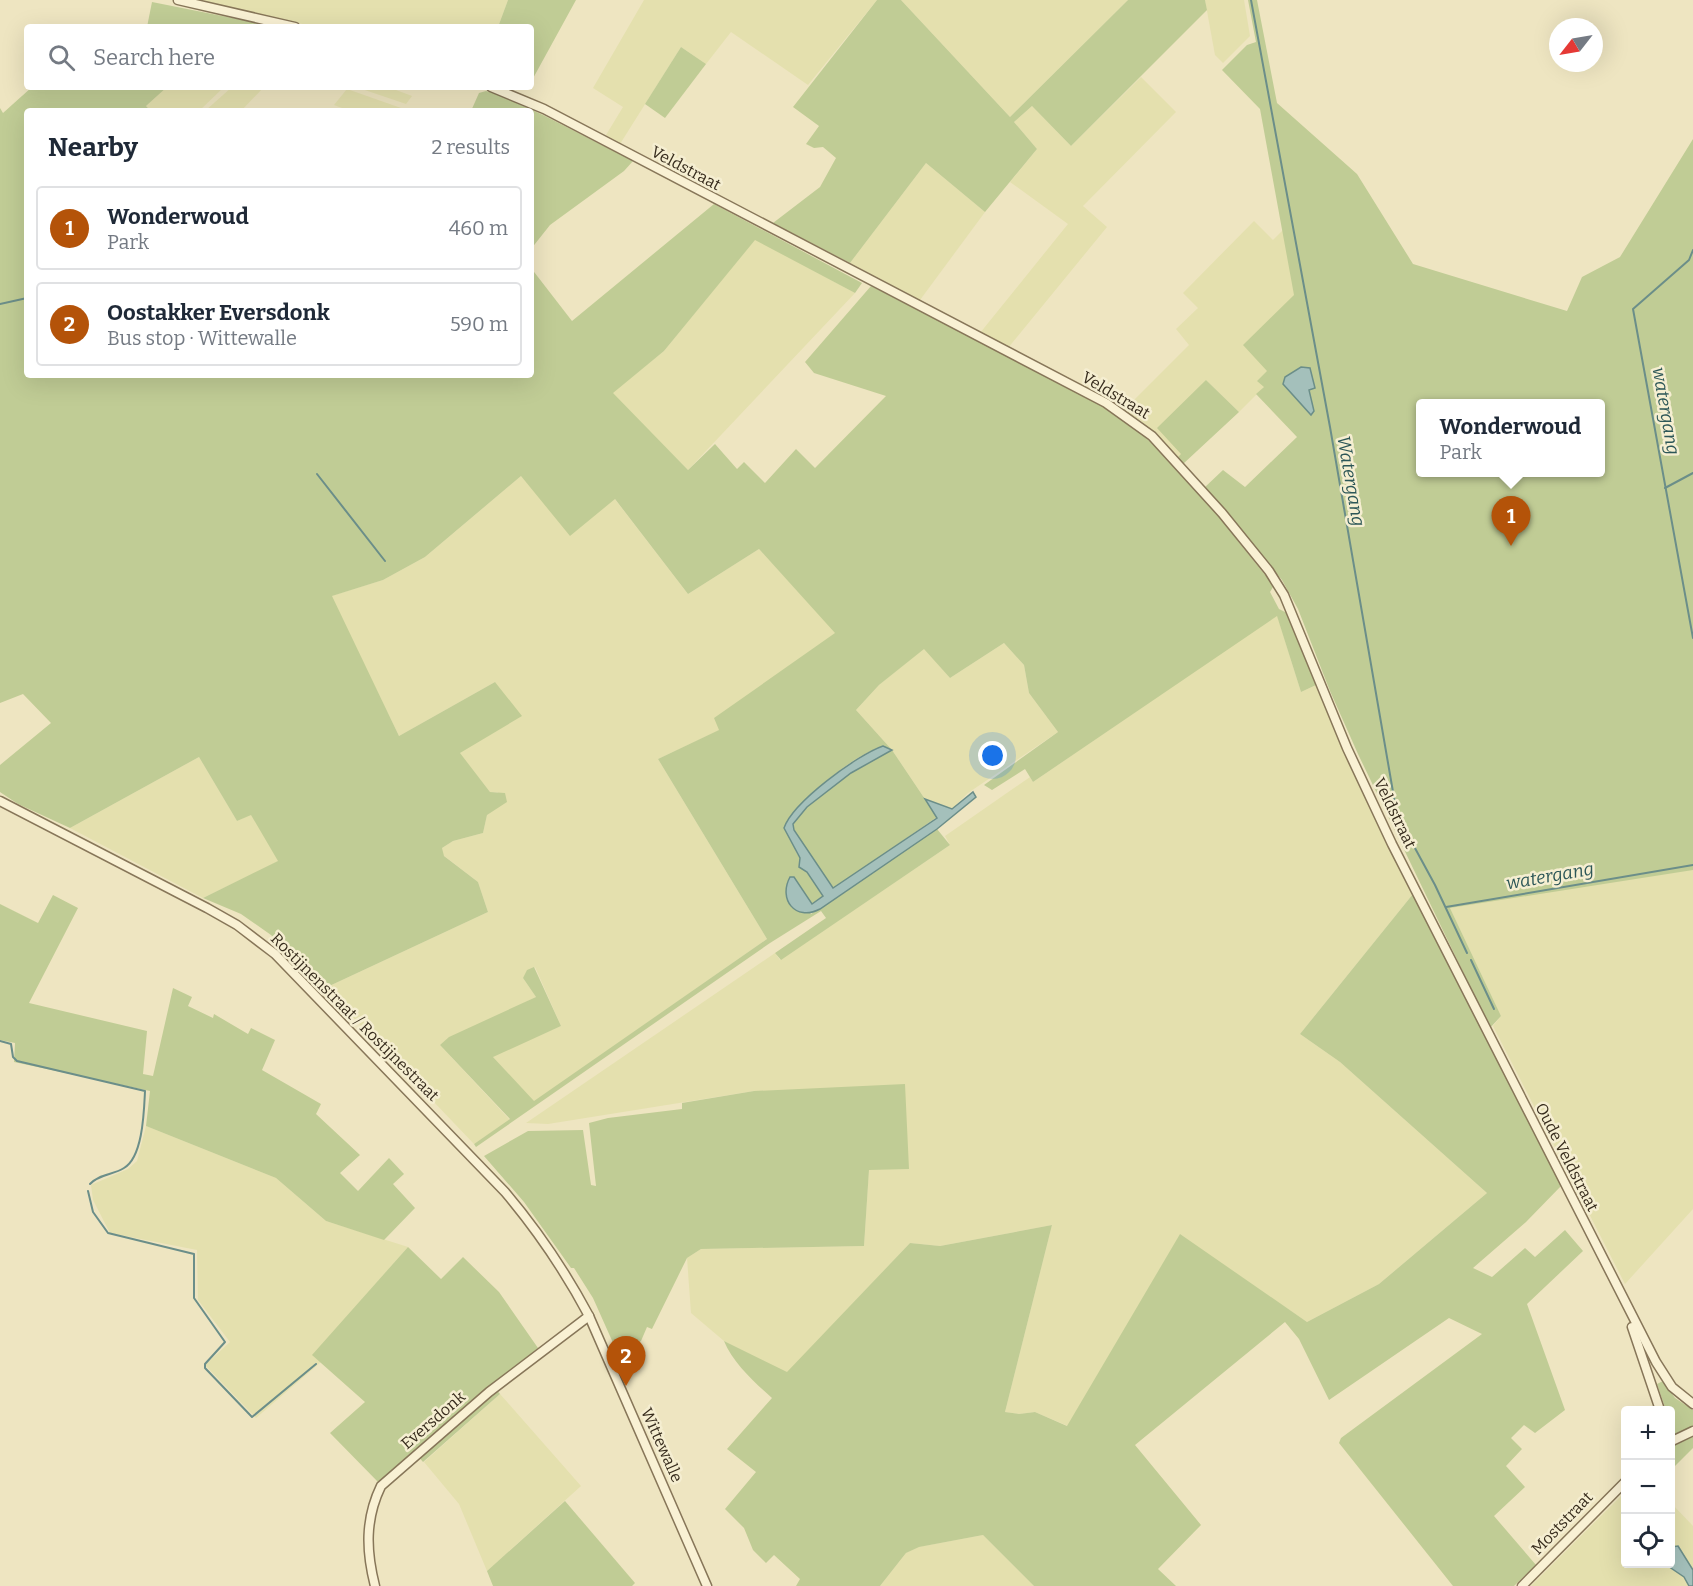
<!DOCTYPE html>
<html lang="en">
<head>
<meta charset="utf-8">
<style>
	body { margin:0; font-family:Bitter,serif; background:#f2f2f3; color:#1f2937 }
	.controls { position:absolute; right:18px; bottom:18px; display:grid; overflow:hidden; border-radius:6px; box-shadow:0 6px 24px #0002 }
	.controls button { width:54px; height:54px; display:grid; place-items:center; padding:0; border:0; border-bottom:2px solid #e0e1e3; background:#fff; color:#1f2937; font:30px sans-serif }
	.compass { position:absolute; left:1549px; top:18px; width:54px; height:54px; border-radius:50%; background:#fff; box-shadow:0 6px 24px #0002; rotate:239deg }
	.you { position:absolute; left:993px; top:756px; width:21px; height:21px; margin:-15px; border:4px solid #fff; border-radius:50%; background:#1a73e8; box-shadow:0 0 0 9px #1a73e833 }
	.badge { display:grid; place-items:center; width:39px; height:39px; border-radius:50%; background:#b45309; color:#fff; font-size:20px; font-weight:700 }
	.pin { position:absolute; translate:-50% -50px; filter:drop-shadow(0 2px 3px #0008) }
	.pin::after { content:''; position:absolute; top:32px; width:21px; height:18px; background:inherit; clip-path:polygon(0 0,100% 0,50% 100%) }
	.popup { position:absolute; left:1416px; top:399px; width:189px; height:78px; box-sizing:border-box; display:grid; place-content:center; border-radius:6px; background:#fff; filter:drop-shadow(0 2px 4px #0005); font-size:20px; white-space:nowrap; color:#747a83 }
	.popup b { font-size:22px; color:#1f2937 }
	.popup::after { content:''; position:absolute; left:50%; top:100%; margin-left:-12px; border:12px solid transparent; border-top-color:#fff }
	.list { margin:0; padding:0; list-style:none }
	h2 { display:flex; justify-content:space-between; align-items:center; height:78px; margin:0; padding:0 24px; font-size:26px }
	h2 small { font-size:20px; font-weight:400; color:#747a83 }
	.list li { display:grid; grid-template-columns:39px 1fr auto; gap:18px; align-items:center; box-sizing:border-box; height:84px; margin:0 12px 12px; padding:0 12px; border:2px solid #e0e1e3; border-radius:6px }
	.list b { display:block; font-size:22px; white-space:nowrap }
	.list p { margin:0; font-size:20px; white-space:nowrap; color:#747a83 }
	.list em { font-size:20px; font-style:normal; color:#747a83 }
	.icon { flex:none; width:33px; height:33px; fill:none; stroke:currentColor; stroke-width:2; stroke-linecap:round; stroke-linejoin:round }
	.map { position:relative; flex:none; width:1693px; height:1586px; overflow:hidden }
	.search { position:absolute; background:#fff; box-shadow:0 6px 24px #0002; left:24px; top:24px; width:510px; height:66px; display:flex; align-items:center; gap:15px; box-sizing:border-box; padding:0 21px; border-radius:6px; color:#747a83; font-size:22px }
	.panel { position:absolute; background:#fff; box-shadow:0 6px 24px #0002; left:24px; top:108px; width:510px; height:270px; border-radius:6px }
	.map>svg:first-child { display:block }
	.farmland { fill:#e4e0ae }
	.green { fill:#c0cc95; fill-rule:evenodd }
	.water { fill:#a4c0bb; stroke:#6b8e89; stroke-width:1.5 }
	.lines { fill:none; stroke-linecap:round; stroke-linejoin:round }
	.stream { stroke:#6b8e89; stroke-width:2 }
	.minor-casing { stroke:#877659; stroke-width:11 }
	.minor { stroke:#f9f1d4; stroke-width:8 }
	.labels { text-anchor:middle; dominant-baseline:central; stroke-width:5; stroke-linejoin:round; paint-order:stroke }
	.street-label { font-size:16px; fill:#372c1d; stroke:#f5eed1 }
	.water-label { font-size:18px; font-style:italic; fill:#2c5657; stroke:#f5eed1 }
</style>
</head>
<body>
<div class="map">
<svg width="1693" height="1586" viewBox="0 0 1693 1586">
	<rect width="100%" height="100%" fill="#eee5c1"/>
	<g class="farmland">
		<polygon points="201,0 508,0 498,27 335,27 320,24 315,27"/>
		<polygon points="644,0 877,0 808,85 731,32 706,64 681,47 620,144 606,135 623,107 593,88"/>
		<polygon points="901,0 1128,0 1010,117"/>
		<polygon points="1205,0 1244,0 1250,36 1223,63 1215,55"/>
		<polygon points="1141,77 1176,112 1083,206 1107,227 1008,348 980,333 1068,224 1010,182 1037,149 1014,122 1032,106 1071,146"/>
		<polygon points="167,87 224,87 199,111 151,111 146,106"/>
		<polygon points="232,87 264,87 241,111 205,111"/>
		<polygon points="356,87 388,87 412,96 406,104"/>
		<polygon points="347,89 401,108 399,111 350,111 334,105"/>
		<polygon points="926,163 985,212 920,300 850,263"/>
		<polygon points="1254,221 1273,240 1289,224 1302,288 1264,387 1239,412 1206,380 1182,454 1178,457 1140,420 1124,410 1189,345 1176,329 1198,308 1183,293"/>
		<polygon points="755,239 855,293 688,470 612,393 664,351"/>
		<polygon points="521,476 614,498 688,594 759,549 836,633 715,718 720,730 658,759 767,939 534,1102 492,1056 561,1026 535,967 523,978 536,997 440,1045 510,1120 474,1144 325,988 488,912 478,882 443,855 442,848 453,841 483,833 487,815 498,792 490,792 460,754 495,682 399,736 331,596 383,580 425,557"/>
		<polygon points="1277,615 1301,692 1316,685 1338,739 1413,894 1300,1034 1340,1062 1487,1193 1379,1284 1307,1322 1180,1235 1068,1426 1035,1412 1019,1414 1005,1412 1052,1225 940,1246 910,1243 787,1373 724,1341 691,1313 687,1258 701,1249 864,1246 869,1169 909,1169 754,1091 548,1124 526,1123 775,953 780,960 950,845 945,836 1030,777 1033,782"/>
		<polygon points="1004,643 1024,665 1029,693 1058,732 968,793 952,809 942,807 925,799 892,750 856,710 879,685 924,648 950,678"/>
		<polygon points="199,757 237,821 251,814 279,861 203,898 70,828"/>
		<polygon points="1693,867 1693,1209 1625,1284 1493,1026 1501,1016 1450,908"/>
		<polygon points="146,1126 276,1178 326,1221 408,1247 313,1355 321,1362 256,1418 205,1365 230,1342 198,1300 197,1250 110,1233 93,1200 91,1185 128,1169 137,1161"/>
		<polygon points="500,1394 581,1486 487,1571 459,1504 424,1462"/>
		<polygon points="1625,1492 1626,1564 1670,1564 1671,1503 1693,1526 1693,1586 1531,1586"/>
		<polygon points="983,1535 1034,1586 880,1586 906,1553 918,1547"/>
	</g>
	<g class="green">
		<polygon points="508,0 576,0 531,82 531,27 498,27"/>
		<polygon points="877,0 901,0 1010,117 1128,0 1205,0 1207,10 1071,146 1032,106 1014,122 1037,149 985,212 926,163 850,263 773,223 820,187 836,158 823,147 814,148 806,144 819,126 793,107"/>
		<path d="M 1248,0 L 1257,0 L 1277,103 L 1357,174 L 1413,264 L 1567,311 L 1582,277 L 1620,257 L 1693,139 L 1693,870 L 1450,908 L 1501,1016 L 1490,1028 L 1358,754 L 1330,691 L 1298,609 L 1282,580 L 1204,488 L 1223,470 L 1245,487 L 1297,437 L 1256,394 L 1264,387 L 1257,381 L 1267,371 L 1243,345 L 1294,295 L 1260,109 L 1222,70 L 1247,45 L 1256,42 ZM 1421,404 L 1601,404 L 1601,472 L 1421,472 Z"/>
		<polygon points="152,2 277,27 147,27"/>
		<polygon points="681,47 706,64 665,118 645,104"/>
		<path d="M 32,87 L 167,87 L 146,106 L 151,111 L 27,111 L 27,375 L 531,375 L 531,268 L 572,321 L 714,204 L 862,283 L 855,293 L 755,240 L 664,351 L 613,393 L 688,470 L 715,444 L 737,469 L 744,462 L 765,483 L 796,449 L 815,468 L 886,396 L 814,373 L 805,362 L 871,286 L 1106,407 C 1172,450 1220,520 1270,581 L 1273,587 L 1270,592 L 1279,609 L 1287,613 L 1316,685 L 1301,692 L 1277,616 L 1033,782 L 1025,769 L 992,790 L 984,785 L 1058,732 L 1029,693 L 1024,665 L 1004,643 L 950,678 L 924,649 L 879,685 L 856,710 L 892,750 L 937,817 L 833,889 L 793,830 L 793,824 L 807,807 L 851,773 L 892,750 L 883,746 C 850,757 808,794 787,821 L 796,852 L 823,896 L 812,904 L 794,877 L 790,877 L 811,914 L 937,829 L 950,845 L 781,960 L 775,953 L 826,918 L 821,911 L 770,943 L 476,1147 L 474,1144 L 510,1119 L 440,1045 L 449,1037 L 536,997 L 523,978 L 527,970 L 534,967 L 561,1026 L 493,1057 L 534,1101 L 767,939 L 658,759 L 719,730 L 714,718 L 835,633 L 759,549 L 688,594 L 615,499 L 570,536 L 521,476 L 425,557 L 383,580 L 332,596 L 399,736 L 495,682 L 522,716 L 460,753 L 490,792 L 505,793 L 507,802 L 487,815 L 483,833 L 453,841 L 442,848 L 444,856 L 478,882 L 488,912 L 325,988 L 271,935 L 241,914 L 203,898 L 278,861 L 251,815 L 237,821 L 199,757 L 70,828 L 18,804 L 0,792 L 0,765 L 51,723 L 23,694 L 0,703 L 0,108 L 3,113 Z"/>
		<polygon points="486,91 497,94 543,115 633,161 624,171 550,225 531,249 531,111 471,111 479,93"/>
		<polygon points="1206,380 1239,412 1183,464 1178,457 1181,454 1157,428"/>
		<path d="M 1413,894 L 1562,1185 L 1526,1222 L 1473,1268 L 1492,1277 L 1525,1248 L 1535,1257 L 1565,1230 L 1583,1251 L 1527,1304 L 1565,1410 L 1535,1433 L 1524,1425 L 1511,1438 L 1522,1449 L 1506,1466 L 1525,1487 L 1494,1516 L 1536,1565 L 1514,1586 L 1453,1586 L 1339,1443 L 1341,1438 L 1482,1334 L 1449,1318 L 1329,1400 L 1299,1339 L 1285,1322 L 1135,1445 L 1201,1525 L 1158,1569 L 1176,1586 L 1034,1586 L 983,1535 L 919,1547 L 906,1553 L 880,1586 L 796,1586 L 800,1579 L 774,1555 L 766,1563 L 753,1550 L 744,1528 L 725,1509 L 756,1472 L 727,1449 L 772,1398 C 755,1383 733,1363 724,1341 L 787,1372 L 910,1243 L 940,1246 L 1052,1225 L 1005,1412 L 1019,1414 L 1035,1412 L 1067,1426 L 1180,1234 L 1307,1322 L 1379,1284 L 1487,1193 L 1340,1062 L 1300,1034 Z"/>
		<polygon points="53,895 78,908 29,1003 147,1031 143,1074 153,1076 173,988 192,997 188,1006 213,1018 214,1014 248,1034 251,1028 275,1040 262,1070 321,1104 316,1114 360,1155 340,1173 358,1191 389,1158 404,1174 393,1184 415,1208 384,1240 326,1221 276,1178 146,1126 150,1091 14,1062 15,1043 0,1040 0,904 38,923"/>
		<polygon points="905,1084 909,1169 869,1170 864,1246 701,1249 687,1258 652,1329 647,1327 641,1341 618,1354 593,1298 574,1268 571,1268 524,1202 484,1156 528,1131 583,1130 591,1185 596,1186 589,1123 608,1118 682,1109 682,1103 754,1091"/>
		<polygon points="408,1247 441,1279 463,1257 499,1292 538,1348 379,1483 330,1433 365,1402 312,1355"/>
		<polygon points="1663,1381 1675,1398 1693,1410 1693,1448 1671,1470 1670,1410 1666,1410 1657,1384"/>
		<polygon points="496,1389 500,1394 423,1462 418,1456"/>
		<polygon points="565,1501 635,1583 632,1586 493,1586 487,1571"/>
	</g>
	<g class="water">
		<polygon points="1301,367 1310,368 1315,388 1309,390 1314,411 1311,415 1283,384 1285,377"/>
		<path d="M 883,746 L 892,750 L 851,773 L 807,807 L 793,824 L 794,830 L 833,888 L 937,818 L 925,799 L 952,809 L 973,792 L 976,797 L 937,829 L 820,909 C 795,922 778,899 790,877 L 794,877 L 812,904 L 823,896 L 807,872 L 799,867 L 800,858 L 784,828 C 793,802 857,755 883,746 Z"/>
		<polygon points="1678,1546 1693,1570 1693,1586 1689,1586 1684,1577 1665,1564 1670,1564 1671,1547"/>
	</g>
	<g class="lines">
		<g class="stream">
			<polyline points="1251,0 1330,427 1397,815 1435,885 1467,953"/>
			<polyline points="1693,250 1689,260 1633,309 1693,638"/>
			<polyline points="0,304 27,298"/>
			<polyline points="317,474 385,561"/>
			<polyline points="1665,488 1693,473"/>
			<polyline points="1446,907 1693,865"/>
			<polyline points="1471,960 1494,1009"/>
			<path d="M 0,1041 L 11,1044 L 13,1057 L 17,1061 L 145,1091 C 144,1111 143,1157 124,1168 C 113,1175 99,1174 90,1184"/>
			<polyline points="88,1191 93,1212 108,1233 194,1254 194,1298 225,1342 205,1364 205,1368 252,1417 316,1364"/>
		</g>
		<defs>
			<g id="minor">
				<polyline points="178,0 295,27"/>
				<polyline points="491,87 544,109 1106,403 1152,436 1222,513 1269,571 1284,595 1347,748 1392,844 1656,1362 1672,1387 1693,1404"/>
				<path d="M 0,801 L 207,908 L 237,925 L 275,954 L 505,1192 C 538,1231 565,1271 589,1316 L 707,1586"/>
				<polyline points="1632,1327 1660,1410"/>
				<polyline points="1670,1442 1693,1431"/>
				<path d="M 375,1586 C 366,1551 365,1519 381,1486 L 489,1392 L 589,1316"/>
				<polyline points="1522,1586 1626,1481"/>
			</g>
		</defs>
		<use href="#minor" class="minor-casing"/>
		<use href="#minor" class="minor"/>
	</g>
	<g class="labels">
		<g class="street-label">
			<text transform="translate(686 168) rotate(28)">Veldstraat</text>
			<text transform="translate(1116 395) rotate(31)">Veldstraat</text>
			<text transform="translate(1395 813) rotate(64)">Veldstraat</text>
			<text transform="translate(355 1017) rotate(45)">Rostijnenstraat / Rostijnestraat</text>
			<text transform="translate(1567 1157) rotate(63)">Oude Veldstraat</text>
			<text transform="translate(433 1420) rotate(-41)">Eversdonk</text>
			<text transform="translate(662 1445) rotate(66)">Wittewalle</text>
			<text transform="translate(1562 1523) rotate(-46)">Moststraat</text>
		</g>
		<g class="water-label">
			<text transform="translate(1666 411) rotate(80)">watergang</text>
			<text transform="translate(1351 481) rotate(80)">Watergang</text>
			<text transform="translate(1550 876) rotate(-10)">watergang</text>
		</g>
	</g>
</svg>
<div class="controls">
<button>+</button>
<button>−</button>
<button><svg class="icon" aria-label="locate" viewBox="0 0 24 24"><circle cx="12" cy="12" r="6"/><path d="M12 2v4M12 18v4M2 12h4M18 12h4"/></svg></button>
</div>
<svg class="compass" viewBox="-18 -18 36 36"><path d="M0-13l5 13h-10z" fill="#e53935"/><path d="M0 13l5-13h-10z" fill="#747a83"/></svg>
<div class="you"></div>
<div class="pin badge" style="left:1511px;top:546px">1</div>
<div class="popup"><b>Wonderwoud</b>Park</div>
<div class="pin badge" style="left:626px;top:1386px">2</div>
<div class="search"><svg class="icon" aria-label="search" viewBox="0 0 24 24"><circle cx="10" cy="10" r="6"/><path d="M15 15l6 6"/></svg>Search here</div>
<section class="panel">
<h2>Nearby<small>2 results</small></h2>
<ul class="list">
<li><span class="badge">1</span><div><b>Wonderwoud</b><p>Park</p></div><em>460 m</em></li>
<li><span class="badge">2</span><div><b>Oostakker Eversdonk</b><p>Bus stop · Wittewalle</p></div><em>590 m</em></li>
</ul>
</section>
</div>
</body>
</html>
